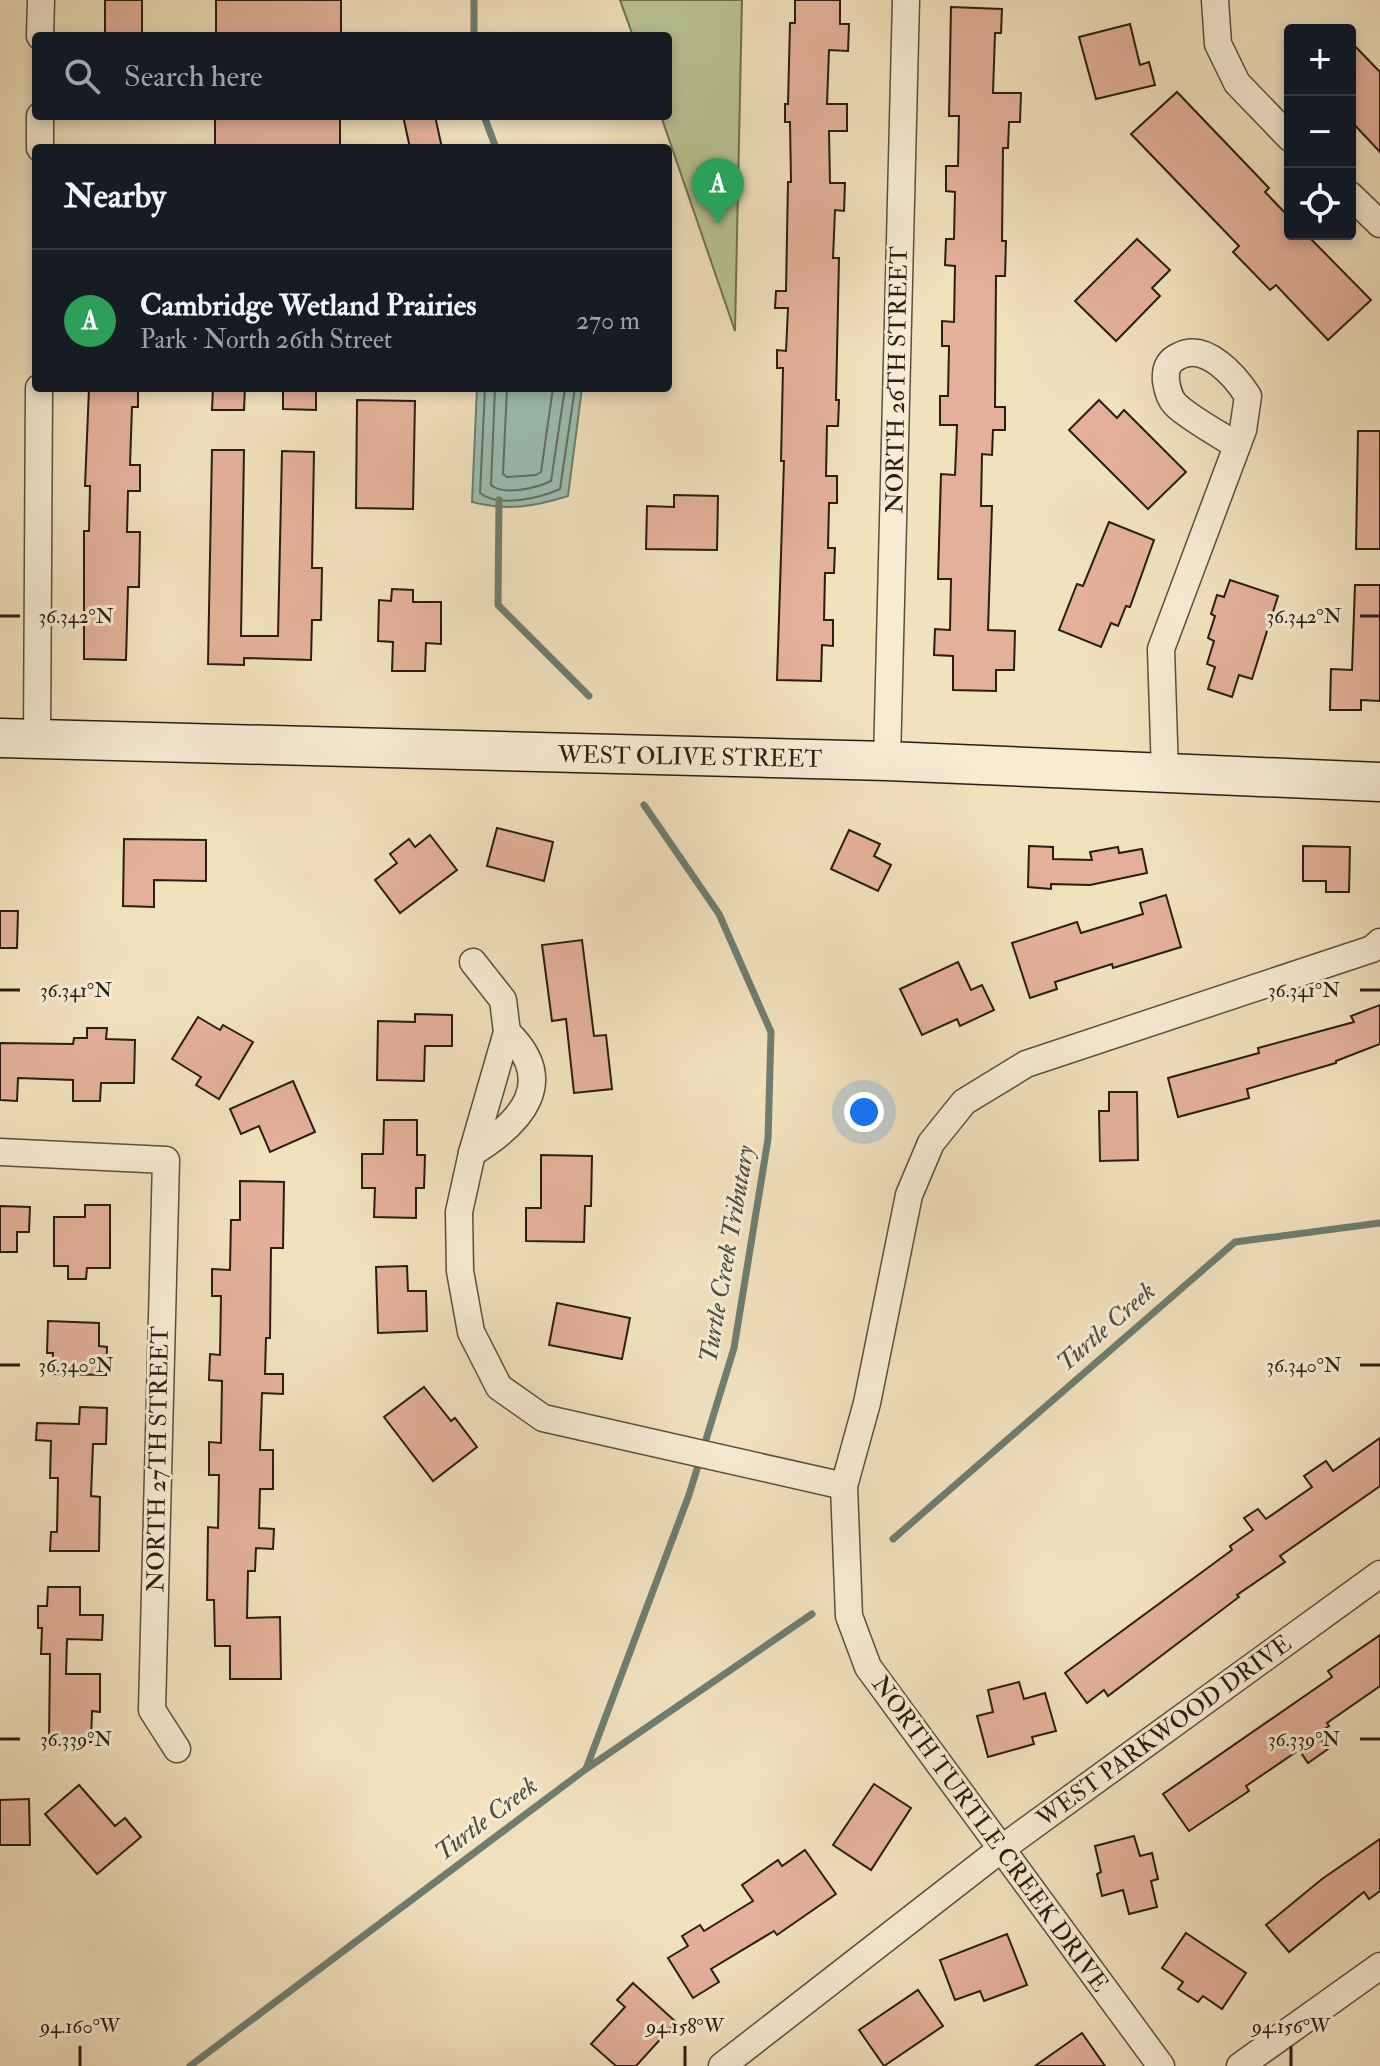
<!DOCTYPE html>
<html lang="en">
<head>
<meta charset="utf-8">
<style>
	body { margin:0; font-family:"IM FELL Double Pica",serif; background:#242831; color:#f1f3f6 }
	.controls { position:absolute; right:24px; top:24px; display:grid; overflow:hidden; border-radius:8px; box-shadow:0 4px 12px #0003 }
	.controls button { width:72px; height:72px; display:grid; place-items:center; padding:0; border:0; border-bottom:2px solid #363941; background:#171b24; color:#f1f3f6; font:40px sans-serif }
	.you { position:absolute; left:864px; top:1112px; width:28px; height:28px; margin:-20px; border:6px solid #fff; border-radius:50%; background:#1a73e8; box-shadow:0 0 0 12px #1a73e833 }
	.badge { display:grid; place-items:center; width:52px; height:52px; border-radius:50%; background:#1a73e8; color:#fff; font-size:26px; font-weight:700 }
	.pin { position:absolute; translate:-50% -66px; filter:drop-shadow(0 2px 4px #0008) }
	.pin::after { content:''; position:absolute; top:42px; width:28px; height:24px; background:inherit; clip-path:polygon(0 0,100% 0,50% 100%) }
	.list { margin:0; padding:0; list-style:none }
	h2 { display:flex; justify-content:space-between; align-items:center; height:104px; margin:0; padding:0 32px; font-size:34px }
	h2 small { font-size:26px; font-weight:400; color:#9ea1a6 }
	.list li { display:grid; grid-template-columns:52px 1fr auto; gap:24px; align-items:center; box-sizing:border-box; height:144px; padding:0 32px; border-top:2px solid #363941 }
	.list b { display:block; font-size:30px; white-space:nowrap }
	.list p { margin:0; font-size:26px; white-space:nowrap; color:#9ea1a6 }
	.list em { font-size:26px; font-style:normal; color:#9ea1a6 }
	.icon { flex:none; width:44px; height:44px; fill:none; stroke:currentColor; stroke-width:2; stroke-linecap:round; stroke-linejoin:round }
	.map { position:relative; flex:none; width:1380px; height:2066px; overflow:hidden }
	.search { position:absolute; background:#171b24; box-shadow:0 4px 12px #0003; left:32px; top:32px; width:640px; height:88px; display:flex; align-items:center; gap:20px; box-sizing:border-box; padding:0 28px; border-radius:8px; color:#9ea1a6; font-size:30px }
	.panel { position:absolute; background:#171b24; box-shadow:0 4px 12px #0003; left:32px; top:144px; width:640px; height:248px; border-radius:8px }
	.map>svg:first-child { display:block }
	.green { fill:#b8c393; stroke:#707052; stroke-width:2 }
	.water { fill:#9bbeaf; stroke:#6d7e70; stroke-width:2 }
	.lines { fill:none; stroke-linecap:round; stroke-linejoin:round }
	.shore { stroke:#626e60; stroke-width:2 }
	.stream { stroke:#6d7e70; stroke-width:7 }
	.building { fill:#e4b09a; stroke:#281e12; stroke-width:2 }
	.street-casing { stroke:#5a4f3d; stroke-width:29 }
	.secondary-casing { stroke:#281e12; stroke-width:41 }
	.street { stroke:#f6ecd4; stroke-width:26 }
	.secondary { stroke:#f6ecd4; stroke-width:38 }
	.ticks { fill:none; stroke:#281e12; stroke-width:3 }
	.labels { text-anchor:middle; dominant-baseline:central; stroke-width:6; stroke-linejoin:round; paint-order:stroke }
	.street-label { font-size:24px; fill:#281e12; stroke:#f6ecd4 }
	.water-label { font-size:26px; font-style:italic; fill:#4a4e41; stroke:#f6ecd4 }
	.ticks-label { font-size:20px; text-anchor:middle; fill:#281e12; stroke:#f6ecd4; stroke-width:6; stroke-linejoin:round; paint-order:stroke }
</style>
</head>
<body>
<div class="map">
<svg width="1380" height="2066" viewBox="0 0 1380 2066">
	<rect width="100%" height="100%" fill="#f1e1bd"/>
	<filter id="stains"><feTurbulence type="fractalNoise" baseFrequency=".0025" numOctaves="4"/><feColorMatrix values="0 0 0 0 .2 0 0 0 0 .09 0 0 0 0 .02 0 0 0 .5 -.17"/></filter>
	<radialGradient id="worn" r=".72"><stop offset=".6" stop-color="#630" stop-opacity="0"/><stop offset="1" stop-color="#630" stop-opacity=".3"/></radialGradient>
	<polygon class="green" points="620,0 742,0 735,331 661,116 668,116 668,36 633,36"/>
	<path class="water" d="M 477,388 L 582,388 L 568,496 C 533,507 508,511 472,502 Z"/>
	<g class="lines">
		<g class="shore">
			<path d="M 485,388 L 480,493 C 499,508 540,498 560,489 L 575,388"/>
			<path d="M 495,388 L 491,485 C 503,496 537,488 551,481 L 565,388"/>
			<polyline points="507,388 503,474 507,477 536,475 541,472 553,388"/>
		</g>
		<g class="stream">
			<polyline points="474,0 474,36"/>
			<polyline points="484,116 496,148"/>
			<polyline points="499,500 498,605 589,696"/>
			<polyline points="893,1539 1235,1242 1380,1223"/>
			<polyline points="586,1769 689,1495 734,1348 768,1139 771,1032 719,914 644,805"/>
			<polyline points="190,2066 586,1769 812,1614"/>
		</g>
	</g>
	<g class="building">
		<rect x="105" y="0" width="37" height="36"/>
		<rect x="216" y="0" width="125" height="36"/>
		<polygon points="795,0 840,0 840,24 849,24 848,51 829,50 827,104 847,104 847,131 829,131 830,183 845,183 844,211 835,210 833,258 839,258 836,400 839,400 838,426 827,426 826,476 837,476 837,503 829,503 828,548 835,548 834,573 825,573 824,620 833,620 833,646 822,645 821,681 777,680 784,461 781,461 783,368 777,368 777,350 786,351 788,308 775,308 776,291 786,291 788,182 791,182 790,122 785,122 785,104 788,104 790,23 795,23"/>
		<polygon points="951,7 1002,9 1001,33 995,33 993,93 1021,93 1020,122 1009,122 1008,148 1003,148 1002,241 1006,241 1005,276 996,276 995,407 1005,407 1005,430 993,430 992,455 982,454 981,506 992,506 988,630 1015,631 1014,670 996,670 996,691 953,690 953,656 934,655 935,629 950,630 951,579 938,579 941,474 955,475 957,425 940,425 940,396 948,396 949,346 942,346 942,321 954,322 955,266 945,265 946,239 954,239 955,192 946,191 946,166 958,166 959,116 949,116"/>
		<polygon points="1130,24 1140,65 1149,62 1155,85 1096,99 1079,37"/>
		<polygon points="1350,41 1380,72 1380,152 1350,120"/>
		<polygon points="1177,92 1269,188 1265,192 1290,218 1290,234 1306,234 1371,300 1328,340 1276,285 1270,290 1233,252 1239,246 1131,134"/>
		<rect x="215" y="116" width="125" height="32"/>
		<polygon points="403,116 435,116 442,148 410,148"/>
		<polygon points="1137,239 1170,270 1152,288 1160,296 1116,341 1075,301"/>
		<polygon points="89,388 138,388 138,407 132,407 130,465 140,465 140,491 128,491 127,532 140,532 139,587 128,587 126,660 84,659 84,531 89,531 90,486 85,486"/>
		<polygon points="213,388 245,388 244,410 212,410"/>
		<polygon points="283,388 316,388 316,410 283,409"/>
		<polygon points="357,400 415,401 413,509 356,508"/>
		<polygon points="1099,400 1117,418 1124,410 1186,472 1148,509 1069,430"/>
		<polygon points="1358,431 1380,431 1380,549 1356,549"/>
		<polygon points="212,450 244,450 241,636 278,636 282,451 314,452 312,568 322,568 321,620 312,620 311,660 244,658 244,665 208,664"/>
		<polygon points="674,495 718,496 717,550 646,549 647,506 674,507"/>
		<polygon points="1109,522 1154,540 1130,607 1126,606 1118,626 1111,623 1101,647 1059,630 1077,584 1083,586"/>
		<polygon points="1230,580 1278,596 1252,679 1239,675 1232,697 1208,689 1215,667 1207,664 1214,641 1208,638 1215,616 1211,614 1217,595 1224,597"/>
		<polygon points="1355,585 1380,585 1380,701 1361,700 1361,710 1330,710 1331,669 1352,670"/>
		<polygon points="392,589 413,590 413,602 441,602 441,644 426,643 425,671 392,671 393,642 378,641 379,600 391,601"/>
		<polygon points="497,828 553,842 544,881 487,866"/>
		<polygon points="849,830 880,844 874,856 891,865 878,891 831,869"/>
		<polygon points="430,835 457,870 400,913 375,880 397,863 390,854 409,839 415,847"/>
		<polygon points="124,839 206,840 206,881 154,880 154,907 123,906"/>
		<polygon points="1029,846 1053,847 1053,859 1092,860 1090,852 1118,847 1119,853 1142,849 1147,873 1090,885 1051,884 1051,889 1028,887"/>
		<polygon points="1303,846 1350,847 1349,892 1326,892 1326,881 1303,881"/>
		<polygon points="1166,895 1181,947 1113,968 1112,964 1055,982 1057,989 1030,998 1012,943 1077,922 1081,933 1143,914 1140,903"/>
		<polygon points="0,911 18,911 17,948 0,948"/>
		<polygon points="582,940 594,1036 606,1035 612,1089 574,1093 566,1019 552,1021 542,945"/>
		<polygon points="958,962 971,990 982,985 994,1010 960,1026 957,1019 922,1035 900,989"/>
		<polygon points="1380,1005 1380,1044 1336,1061 1336,1063 1247,1089 1249,1098 1178,1117 1168,1078 1259,1053 1258,1048 1354,1022 1351,1016"/>
		<polygon points="415,1014 452,1015 452,1046 425,1046 424,1081 377,1080 378,1021 415,1022"/>
		<polygon points="198,1017 220,1030 223,1025 253,1042 219,1099 196,1085 201,1077 172,1059"/>
		<polygon points="87,1028 107,1028 106,1039 135,1040 134,1083 101,1083 100,1101 73,1101 73,1080 18,1078 17,1101 0,1100 0,1043 73,1044 74,1038 87,1038"/>
		<polygon points="293,1081 315,1132 270,1152 259,1126 241,1134 230,1109"/>
		<polygon points="1109,1092 1137,1092 1138,1160 1100,1161 1099,1111 1109,1111"/>
		<polygon points="384,1120 417,1120 417,1155 425,1155 424,1188 416,1188 416,1218 374,1217 375,1188 362,1188 362,1154 383,1154"/>
		<polygon points="541,1155 592,1156 591,1206 585,1206 584,1242 526,1241 526,1208 541,1208"/>
		<polygon points="240,1181 284,1182 283,1248 271,1248 270,1338 266,1338 265,1374 283,1374 283,1394 262,1393 260,1450 273,1450 273,1489 260,1489 259,1528 274,1529 273,1549 256,1548 255,1571 248,1571 247,1618 280,1617 281,1679 230,1679 230,1646 215,1646 214,1600 207,1600 208,1527 218,1528 219,1475 209,1475 209,1442 221,1443 222,1381 209,1380 210,1354 220,1355 221,1296 212,1296 212,1269 230,1270 231,1220 240,1220"/>
		<polygon points="85,1205 110,1205 110,1268 87,1268 86,1279 68,1279 68,1266 54,1266 54,1217 85,1217"/>
		<polygon points="0,1206 30,1207 29,1232 17,1232 17,1252 0,1252"/>
		<polygon points="407,1266 408,1291 426,1291 427,1331 378,1333 376,1267"/>
		<polygon points="557,1303 630,1318 622,1359 549,1345"/>
		<polygon points="48,1321 99,1323 99,1346 107,1347 106,1375 52,1374 53,1353 47,1353"/>
		<polygon points="424,1387 451,1421 455,1418 477,1447 433,1481 384,1417"/>
		<polygon points="80,1407 107,1408 106,1444 93,1444 91,1496 100,1497 99,1551 50,1551 51,1532 57,1532 58,1478 50,1478 51,1441 36,1440 37,1423 79,1424"/>
		<polygon points="1380,1438 1380,1486 1280,1556 1285,1562 1237,1595 1239,1597 1108,1696 1104,1690 1087,1703 1065,1673 1232,1550 1230,1546 1253,1530 1244,1518 1258,1509 1266,1519 1312,1487 1304,1476 1326,1461 1333,1471"/>
		<polygon points="48,1587 80,1587 80,1615 103,1615 102,1640 67,1639 66,1674 100,1674 100,1712 92,1711 91,1742 49,1742 50,1654 41,1654 42,1628 38,1628 38,1606 47,1606"/>
		<polygon points="1380,1635 1380,1686 1327,1723 1329,1726 1317,1734 1328,1749 1308,1763 1299,1750 1246,1786 1249,1791 1189,1831 1163,1794 1332,1677 1328,1671"/>
		<polygon points="1019,1682 1024,1699 1045,1693 1056,1731 1032,1737 1034,1744 988,1757 977,1716 993,1712 988,1690"/>
		<polygon points="874,1784 911,1808 871,1870 833,1845"/>
		<polygon points="79,1785 115,1826 125,1818 141,1837 97,1874 45,1814"/>
		<polygon points="29,1799 30,1845 0,1845 0,1800"/>
		<polygon points="1134,1836 1140,1856 1152,1853 1158,1879 1151,1881 1157,1907 1129,1914 1123,1890 1102,1896 1097,1874 1101,1872 1095,1846"/>
		<polygon points="1380,1839 1380,1891 1369,1899 1364,1892 1289,1952 1266,1925 1322,1879"/>
		<polygon points="805,1850 836,1894 777,1935 774,1931 711,1969 719,1982 693,1998 668,1958 688,1946 682,1936 700,1925 704,1931 753,1901 742,1885 778,1860 782,1866"/>
		<polygon points="1186,1933 1246,1973 1222,2009 1203,1996 1198,2002 1178,1989 1183,1982 1162,1968"/>
		<polygon points="1007,1934 1027,1985 984,2001 980,1991 955,2000 940,1960"/>
		<polygon points="633,1983 676,2022 636,2066 616,2066 591,2044 625,2007 617,2000"/>
		<polygon points="918,1990 943,2026 884,2066 859,2030"/>
		<polygon points="1082,2033 1105,2066 1035,2066"/>
	</g>
	<g class="lines">
		<defs>
			<g id="street">
				<polyline points="1215,0 1218,44 1237,83 1290,138"/>
				<polyline points="40,36 41,0"/>
				<polyline points="40,148 40,116"/>
				<polyline points="1350,195 1380,224"/>
				<polyline points="37,739 39,388"/>
				<polyline points="887,761 906,0"/>
				<path d="M 1165,773 L 1161,649 L 1243,430 L 1248,396 C 1235,376 1206,342 1179,356 C 1168,361 1165,369 1166,381 C 1167,388 1170,399 1175,404 C 1187,417 1221,435 1237,446"/>
				<polyline points="473,962 503,1000 507,1032 472,1153 459,1212 460,1271 471,1332 499,1387 543,1418 844,1486"/>
				<polyline points="0,1152 166,1160 152,1710 177,1749"/>
				<path d="M 472,1153 C 521,1123 559,1082 507,1032"/>
				<polyline points="722,2066 1001,1849 1380,1574"/>
				<polyline points="1161,2066 868,1667 849,1616 844,1486 867,1403 909,1195 931,1143 964,1102 1026,1064 1372,949 1380,942"/>
				<polyline points="1240,2066 1380,1966"/>
			</g>
			<polyline id="secondary" points="0,738 887,761 1380,782"/>
		</defs>
		<use href="#street" class="street-casing"/>
		<use href="#secondary" class="secondary-casing"/>
		<use href="#street" class="street"/>
		<use href="#secondary" class="secondary"/>
	</g>
	<path class="ticks" d="M 0,616 L 20,616M 1360,616 L 1380,616M 0,990 L 20,990M 1360,990 L 1380,990M 0,1365 L 20,1365M 1360,1365 L 1380,1365M 0,1739 L 20,1739M 1360,1739 L 1380,1739M 80,2046 L 80,2066M 685,2046 L 685,2066M 1291,2046 L 1291,2066"/>
	<g class="labels">
		<g class="street-label">
			<text transform="translate(897 380) rotate(-89)">NORTH 26TH STREET</text>
			<text transform="translate(690 757) rotate(1)">WEST OLIVE STREET</text>
			<text transform="translate(158 1459) rotate(-89)">NORTH 27TH STREET</text>
			<text transform="translate(1164 1731) rotate(-36)">WEST PARKWOOD DRIVE</text>
			<text transform="translate(990 1834) rotate(54)">NORTH TURTLE CREEK DRIVE</text>
		</g>
		<g class="water-label">
			<text transform="translate(727 1254) rotate(-80)">Turtle Creek Tributary</text>
			<text transform="translate(1106 1327) rotate(-41)">Turtle Creek</text>
			<text transform="translate(486 1819) rotate(-37)">Turtle Creek</text>
		</g>
	</g>
	<g class="ticks-label">
		<text x="76" y="623">36.342°N</text>
		<text x="1304" y="623">36.342°N</text>
		<text x="76" y="997">36.341°N</text>
		<text x="1304" y="997">36.341°N</text>
		<text x="76" y="1372">36.340°N</text>
		<text x="1304" y="1372">36.340°N</text>
		<text x="76" y="1746">36.339°N</text>
		<text x="1304" y="1746">36.339°N</text>
		<text x="80" y="2033">94.160°W</text>
		<text x="685" y="2033">94.158°W</text>
		<text x="1291" y="2033">94.156°W</text>
	</g>
	<rect width="100%" height="100%" filter="url(#stains)"/>
	<rect width="100%" height="100%" fill="url(#worn)"/>
</svg>
<div class="controls">
<button>+</button>
<button>−</button>
<button><svg class="icon" aria-label="locate" viewBox="0 0 24 24"><circle cx="12" cy="12" r="6"/><path d="M12 2v4M12 18v4M2 12h4M18 12h4"/></svg></button>
</div>
<div class="you"></div>
<div class="pin badge" style="left:718px;top:224px;background:#2e9e5b">A</div>
<div class="search"><svg class="icon" aria-label="search" viewBox="0 0 24 24"><circle cx="10" cy="10" r="6"/><path d="M15 15l6 6"/></svg>Search here</div>
<section class="panel">
<h2>Nearby<small></small></h2>
<ul class="list">
<li><span class="badge" style="background:#2e9e5b">A</span><div><b>Cambridge Wetland Prairies</b><p>Park · North 26th Street</p></div><em>270 m</em></li>
</ul>
</section>
</div>
</body>
</html>
